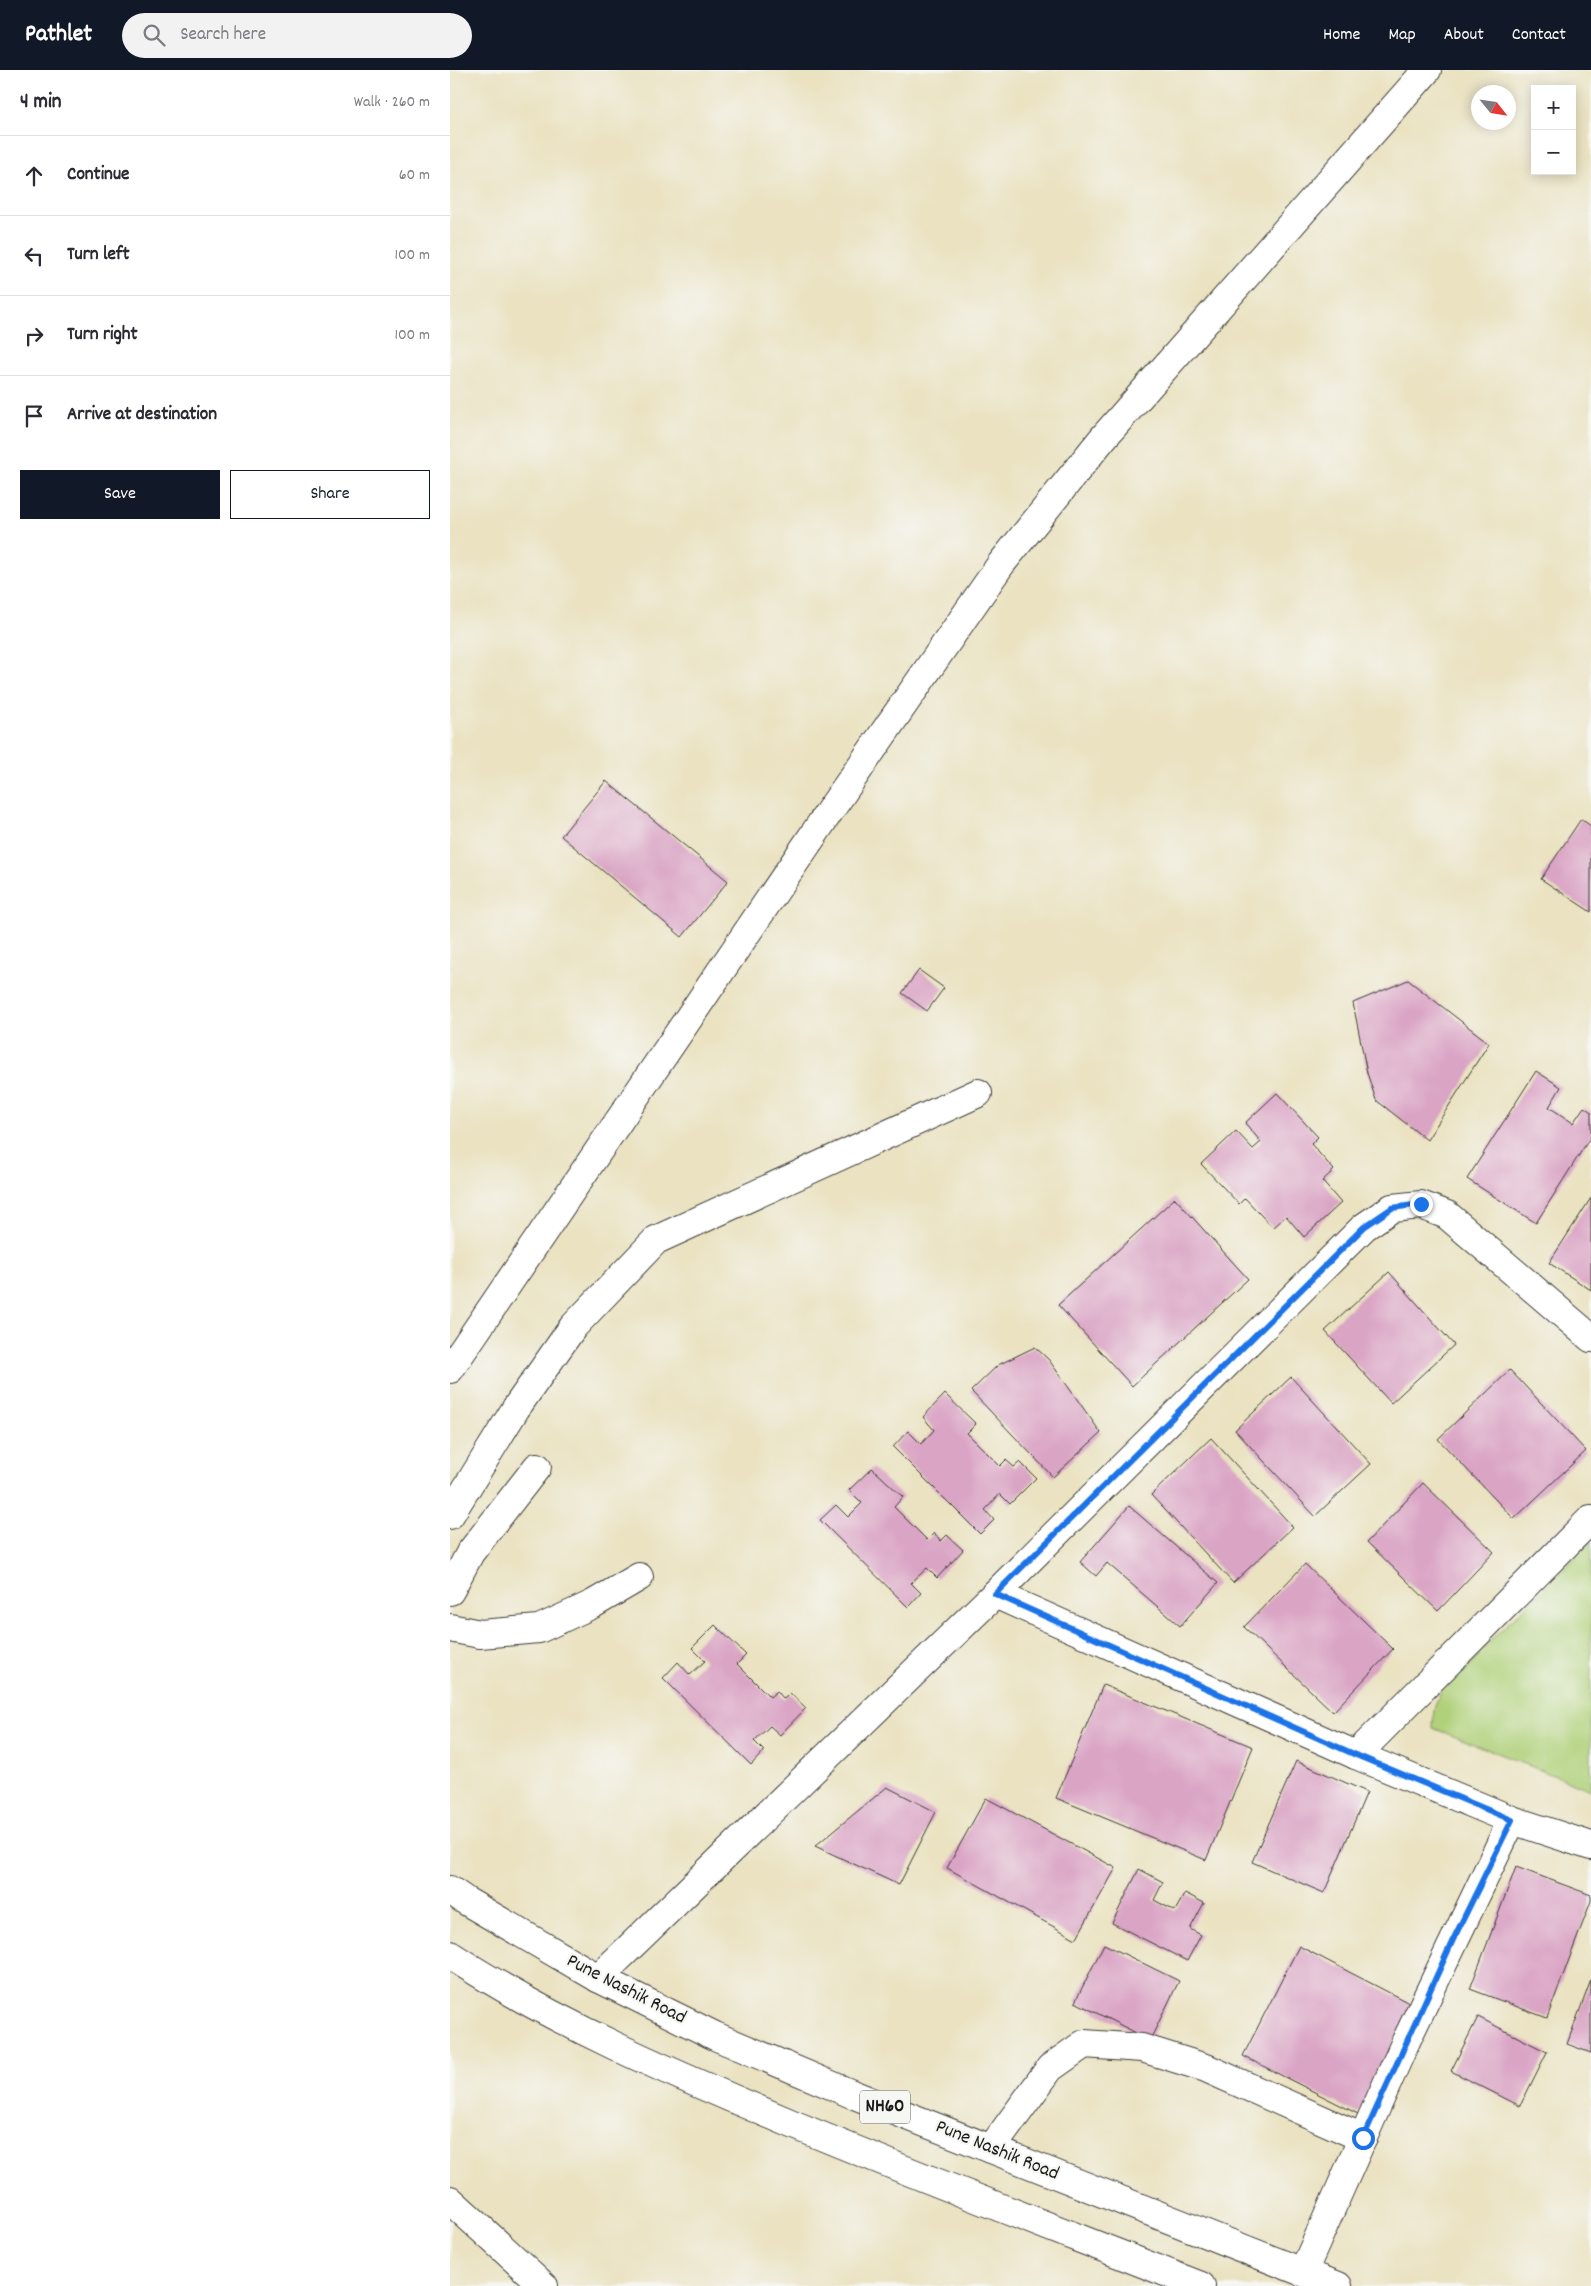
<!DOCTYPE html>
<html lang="en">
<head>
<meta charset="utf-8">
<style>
	body { margin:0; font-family:Dekko,sans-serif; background:#f2f2f3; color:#2b2b33 }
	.controls { position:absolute; right:15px; top:15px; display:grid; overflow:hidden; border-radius:0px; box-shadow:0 2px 12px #0003 }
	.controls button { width:45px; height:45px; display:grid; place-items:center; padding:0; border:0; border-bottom:1px solid #e1e1e2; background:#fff; color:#2b2b33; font:25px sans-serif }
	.compass { position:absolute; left:1021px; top:15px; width:45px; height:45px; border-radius:50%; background:#fff; box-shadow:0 2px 12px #0003; rotate:120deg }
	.stop { position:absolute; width:15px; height:15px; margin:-11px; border:4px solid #1a73e8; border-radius:50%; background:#fff }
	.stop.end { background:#1a73e8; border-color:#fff; box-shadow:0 1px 5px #0008 }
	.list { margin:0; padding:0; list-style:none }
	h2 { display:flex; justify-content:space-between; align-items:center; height:65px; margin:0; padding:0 20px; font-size:21px }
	h2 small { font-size:16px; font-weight:400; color:#7c7c81 }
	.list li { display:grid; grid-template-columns:32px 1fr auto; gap:15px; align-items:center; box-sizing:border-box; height:80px; padding:0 20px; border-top:1px solid #e1e1e2 }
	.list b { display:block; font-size:19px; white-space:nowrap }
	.list em { font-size:16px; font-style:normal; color:#7c7c81 }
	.actions { display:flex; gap:10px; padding:15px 20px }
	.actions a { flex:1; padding:11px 0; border:1px solid #111827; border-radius:0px; text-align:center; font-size:18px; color:#111827 }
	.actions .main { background:#111827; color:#fff }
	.icon { flex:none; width:28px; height:28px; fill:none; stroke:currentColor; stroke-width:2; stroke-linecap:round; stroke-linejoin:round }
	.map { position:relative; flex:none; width:1141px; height:2216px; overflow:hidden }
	header { display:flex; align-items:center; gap:30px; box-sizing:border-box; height:70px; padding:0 25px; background:#111827; color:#fff }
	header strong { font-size:24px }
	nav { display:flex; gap:28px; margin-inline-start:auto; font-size:18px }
	.search { width:350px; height:45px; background:#f2f2f3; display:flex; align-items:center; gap:12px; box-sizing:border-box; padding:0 18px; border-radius:28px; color:#7c7c81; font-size:19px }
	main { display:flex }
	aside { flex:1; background:#fff }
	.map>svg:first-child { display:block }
	.green { fill:#b0d17a; stroke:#66764b }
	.building { fill:#daa4c5 }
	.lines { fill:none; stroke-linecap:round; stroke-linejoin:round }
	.minor-casing { stroke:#3b3a35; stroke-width:30 }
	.highway-casing { stroke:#3b3a35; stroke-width:30 }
	.minor { stroke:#fff; stroke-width:28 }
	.highway { stroke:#fff; stroke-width:28 }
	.route { stroke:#1a73e8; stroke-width:6 }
	.labels { text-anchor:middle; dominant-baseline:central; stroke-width:4.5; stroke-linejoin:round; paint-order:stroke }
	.shield { fill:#f6f6f2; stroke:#5d5d5c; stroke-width:1 }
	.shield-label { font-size:19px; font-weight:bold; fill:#1c1c1c }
	.street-label { font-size:20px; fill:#1c1c1c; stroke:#f6f6f2 }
</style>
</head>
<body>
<header>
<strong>Pathlet</strong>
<div class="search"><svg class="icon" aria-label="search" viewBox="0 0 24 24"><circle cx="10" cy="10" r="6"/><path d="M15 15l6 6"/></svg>Search here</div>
<nav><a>Home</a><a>Map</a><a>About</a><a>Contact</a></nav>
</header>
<main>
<aside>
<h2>4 min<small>Walk · 260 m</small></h2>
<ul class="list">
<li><svg class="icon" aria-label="ahead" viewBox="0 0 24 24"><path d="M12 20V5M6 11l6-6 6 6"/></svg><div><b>Continue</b></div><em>60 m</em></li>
<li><svg class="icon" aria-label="left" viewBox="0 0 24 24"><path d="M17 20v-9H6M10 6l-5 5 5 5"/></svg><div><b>Turn left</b></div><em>100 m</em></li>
<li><svg class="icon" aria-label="right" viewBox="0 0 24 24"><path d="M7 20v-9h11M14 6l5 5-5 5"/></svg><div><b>Turn right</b></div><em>100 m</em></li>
<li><svg class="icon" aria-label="arrive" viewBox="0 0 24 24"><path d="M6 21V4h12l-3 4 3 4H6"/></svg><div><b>Arrive at destination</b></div></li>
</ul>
<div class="actions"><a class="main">Save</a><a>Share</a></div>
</aside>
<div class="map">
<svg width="1141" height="2216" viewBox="0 0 1141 2216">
	<rect width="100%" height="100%" fill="#f6f6f2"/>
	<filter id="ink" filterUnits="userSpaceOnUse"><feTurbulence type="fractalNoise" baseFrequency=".02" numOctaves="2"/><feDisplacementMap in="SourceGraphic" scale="10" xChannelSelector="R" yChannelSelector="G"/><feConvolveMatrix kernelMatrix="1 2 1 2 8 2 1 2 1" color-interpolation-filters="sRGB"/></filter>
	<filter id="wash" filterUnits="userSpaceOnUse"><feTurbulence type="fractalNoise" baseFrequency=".0096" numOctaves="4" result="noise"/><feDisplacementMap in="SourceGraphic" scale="20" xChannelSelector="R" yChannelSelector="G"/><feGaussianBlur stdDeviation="1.12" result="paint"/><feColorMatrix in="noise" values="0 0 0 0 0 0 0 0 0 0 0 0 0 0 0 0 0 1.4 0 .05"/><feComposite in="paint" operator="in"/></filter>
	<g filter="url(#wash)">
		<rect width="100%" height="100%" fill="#eae2c1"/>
		<polygon class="green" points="1141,1472 1141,1720 983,1658 984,1639 992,1618"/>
		<g id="blocks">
			<g class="building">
				<polygon points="156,711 278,811 232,867 111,766"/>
				<polygon points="1131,749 1141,756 1141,842 1091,809"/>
				<polygon points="469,900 494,918 477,941 452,923"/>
				<polygon points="958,910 1039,973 977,1070 926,1030 917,1003 903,933"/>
				<polygon points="1086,1001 1111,1017 1099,1037 1123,1053 1134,1037 1141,1042 1141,1066 1086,1153 1017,1109"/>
				<polygon points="827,1023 868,1067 861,1074 884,1100 872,1111 891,1133 854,1167 836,1146 823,1158 795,1128 789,1134 751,1094 786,1061 803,1079 811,1072 795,1053"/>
				<polygon points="725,1128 798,1209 682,1316 608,1235"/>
				<polygon points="1141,1128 1141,1220 1099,1193"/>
				<polygon points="939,1202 1004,1275 941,1333 875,1261"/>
				<polygon points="585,1277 599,1290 651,1363 603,1407 521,1321 548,1295"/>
				<polygon points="1060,1300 1136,1381 1064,1449 988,1369"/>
				<polygon points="841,1307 921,1394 865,1446 785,1360"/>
				<polygon points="495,1324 526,1354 517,1363 550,1396 556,1390 564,1397 570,1392 586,1408 560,1434 550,1424 535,1440 544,1450 530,1464 443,1377 458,1361 471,1374 484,1360 473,1347"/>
				<polygon points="761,1368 843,1457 783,1513 701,1425"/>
				<polygon points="422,1398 453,1427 444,1437 477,1470 484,1463 491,1471 497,1465 513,1480 487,1508 477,1498 461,1513 471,1523 458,1537 370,1450 386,1435 398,1447 412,1433 399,1420"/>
				<polygon points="973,1413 1044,1482 988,1541 917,1472"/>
				<polygon points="679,1436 768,1513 730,1556 657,1493 646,1506 630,1492"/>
				<polygon points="855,1494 943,1579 883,1642 794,1557"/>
				<polygon points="265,1555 296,1585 287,1594 320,1627 327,1621 334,1629 340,1623 356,1638 330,1665 320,1656 304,1671 314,1681 301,1695 213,1608 228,1592 240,1605 255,1591 242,1578"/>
				<polygon points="653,1615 803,1677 756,1790 606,1728"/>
				<polygon points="846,1691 917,1722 874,1823 802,1792"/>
				<polygon points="437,1717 486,1742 449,1815 365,1776"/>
				<polygon points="536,1728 666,1798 626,1869 497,1798"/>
				<polygon points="1066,1797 1141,1825 1141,1831 1097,1948 1020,1919"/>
				<polygon points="689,1799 713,1812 704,1830 725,1841 735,1823 754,1833 740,1859 751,1865 737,1891 662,1853"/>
				<polygon points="654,1874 729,1911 700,1970 625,1932"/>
				<polygon points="849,1876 963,1935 908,2044 793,1986"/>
				<polygon points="1141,1910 1141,1983 1117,1974"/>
				<polygon points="1028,1947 1097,1982 1070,2036 1001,2001"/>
			</g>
		</g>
	</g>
	<g filter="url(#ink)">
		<use href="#blocks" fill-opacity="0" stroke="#3b3a35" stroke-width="1"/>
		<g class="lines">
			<defs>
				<g id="minor">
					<polyline points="0,1299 379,742 551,494 653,368 977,0"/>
					<polyline points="0,1445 66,1338 123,1257 206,1170 528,1023"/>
					<polyline points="0,1521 20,1483 87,1397"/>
					<polyline points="545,1524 906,1685 1062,1750 1141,1776"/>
					<polyline points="0,1558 30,1564 89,1559 143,1534 189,1507"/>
					<polyline points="906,1685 1141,1449"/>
					<polyline points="148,1908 545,1524 914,1157 942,1138 971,1135 997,1145 1141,1268"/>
					<polyline points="541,2079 600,1998 634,1974 692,1978 756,1998 913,2068"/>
					<polyline points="0,2130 94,2216"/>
					<polyline points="853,2202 956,1971 1062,1750"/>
				</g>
				<g id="highway">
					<polyline points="0,1820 16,1831 148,1908 265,1966 402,2024 888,2216"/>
					<path d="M 0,1885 C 106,1954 224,2004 340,2053 C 476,2110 614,2162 751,2216"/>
				</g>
			</defs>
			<use href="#minor" class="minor-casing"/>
			<use href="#highway" class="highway-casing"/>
			<use href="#minor" class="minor"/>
			<use href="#highway" class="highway"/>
		</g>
	</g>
	<g class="lines" filter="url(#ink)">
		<polyline class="route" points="913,2068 1002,1872 1062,1750 906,1685 545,1524 914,1157 942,1138 971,1134"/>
	</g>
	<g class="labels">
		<rect class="shield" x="410" y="2020.5" width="50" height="33" rx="4"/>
		<g class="shield-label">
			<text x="435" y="2037">NH60</text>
		</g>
		<g class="street-label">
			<text transform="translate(176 1920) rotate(27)">Pune Nashik Road</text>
			<text transform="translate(547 2081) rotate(22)">Pune Nashik Road</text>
		</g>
	</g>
</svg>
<div class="controls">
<button>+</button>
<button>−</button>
</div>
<svg class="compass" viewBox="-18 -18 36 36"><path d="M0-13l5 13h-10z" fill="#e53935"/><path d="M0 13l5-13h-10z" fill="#7c7c81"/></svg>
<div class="stop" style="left:913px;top:2068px"></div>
<div class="stop end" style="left:971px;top:1134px"></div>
</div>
</main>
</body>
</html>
